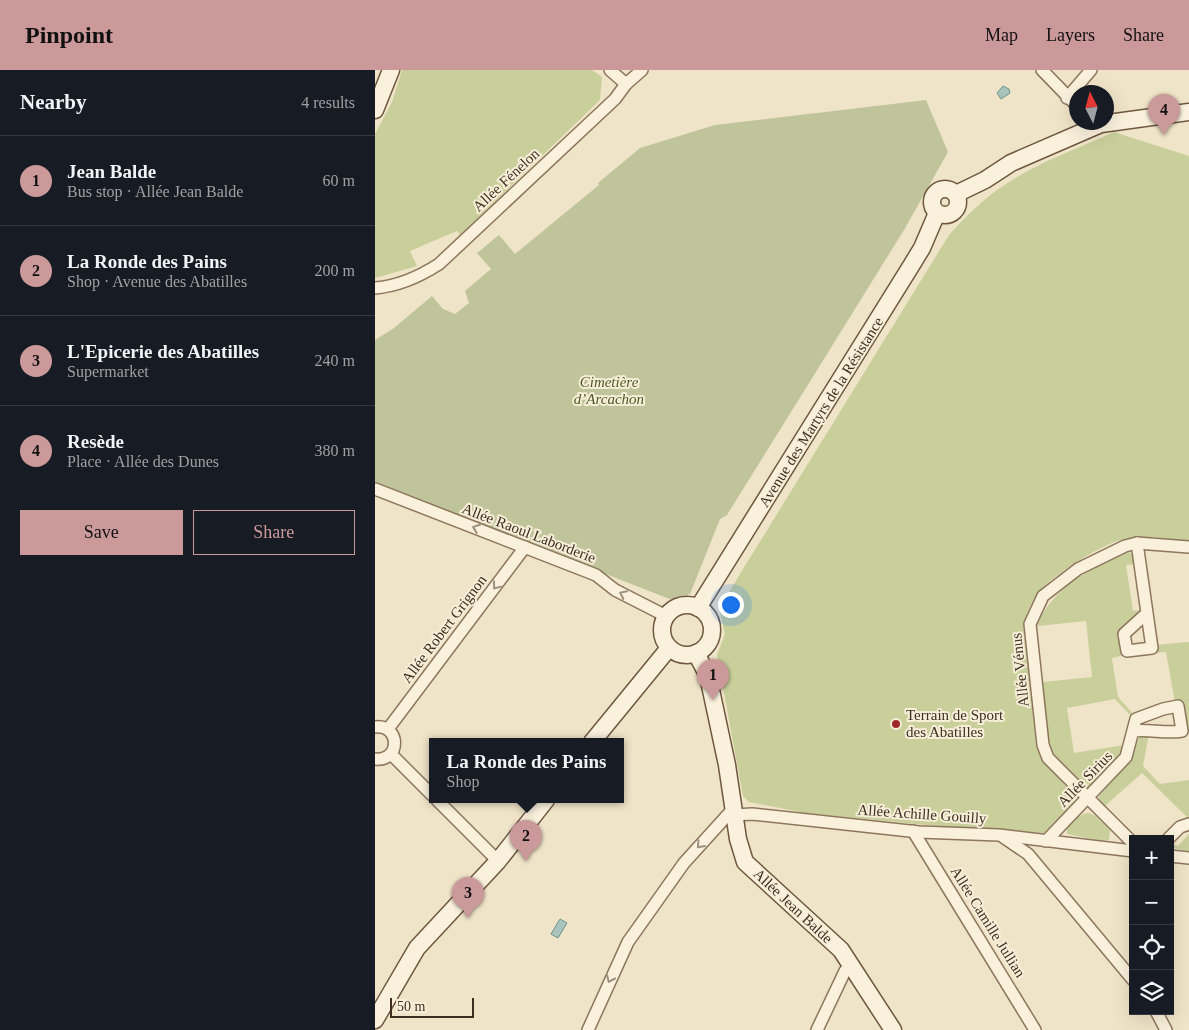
<!DOCTYPE html>
<html lang="en">
<head>
<meta charset="utf-8">
<style>
	body { margin:0; font-family:Georgia,serif; background:#20242c; color:#f1f3f6 }
	.controls { position:absolute; right:15px; bottom:15px; display:grid; overflow:hidden; border-radius:0px; box-shadow:0 5px 20px #0002 }
	.controls button { width:45px; height:45px; display:grid; place-items:center; padding:0; border:0; border-bottom:1px solid #363941; background:#171b24; color:#f1f3f6; font:25px sans-serif }
	.compass { position:absolute; left:694px; top:15px; width:45px; height:45px; border-radius:50%; background:#171b24; box-shadow:0 5px 20px #0002; rotate:354deg }
	.scale { position:absolute; left:15px; bottom:12px; width:84px; box-sizing:border-box; padding-left:5px; border:2px solid #3d2e20; border-top:0; font-size:14px; line-height:18px; white-space:nowrap; color:#3d2e20; -webkit-text-stroke:4px #f7eed8; paint-order:stroke }
	.you { position:absolute; left:355px; top:534px; width:18px; height:18px; margin:-12px; border:4px solid #fff; border-radius:50%; background:#1a73e8; box-shadow:0 0 0 8px #1a73e833 }
	.badge { display:grid; place-items:center; width:32px; height:32px; border-radius:50%; background:#cc999b; color:#111; font-size:16px; font-weight:700 }
	.pin { position:absolute; translate:-50% -41px; filter:drop-shadow(0 1px 2px #0008) }
	.pin::after { content:''; position:absolute; top:26px; width:18px; height:15px; background:inherit; clip-path:polygon(0 0,100% 0,50% 100%) }
	.popup { position:absolute; left:54px; top:668px; width:195px; height:65px; box-sizing:border-box; display:grid; place-content:center; border-radius:0px; background:#171b24; filter:drop-shadow(0 1px 4px #0005); font-size:16px; white-space:nowrap; color:#9ea1a6 }
	.popup b { font-size:19px; color:#f1f3f6 }
	.popup::after { content:''; position:absolute; left:50%; top:100%; margin-left:-10px; border:10px solid transparent; border-top-color:#171b24 }
	.list { margin:0; padding:0; list-style:none }
	h2 { display:flex; justify-content:space-between; align-items:center; height:65px; margin:0; padding:0 20px; font-size:21px }
	h2 small { font-size:16px; font-weight:400; color:#9ea1a6 }
	.list li { display:grid; grid-template-columns:32px 1fr auto; gap:15px; align-items:center; box-sizing:border-box; height:90px; padding:0 20px; border-top:1px solid #363941 }
	.list b { display:block; font-size:19px; white-space:nowrap }
	.list p { margin:0; font-size:16px; white-space:nowrap; color:#9ea1a6 }
	.list em { font-size:16px; font-style:normal; color:#9ea1a6 }
	.actions { display:flex; gap:10px; padding:15px 20px }
	.actions a { flex:1; padding:11px 0; border:1px solid #cc999b; border-radius:0px; text-align:center; font-size:18px; color:#cc999b }
	.actions .main { background:#cc999b; color:#111 }
	.icon { flex:none; width:28px; height:28px; fill:none; stroke:currentColor; stroke-width:2; stroke-linecap:round; stroke-linejoin:round }
	.map { position:relative; flex:none; width:814px; height:960px; overflow:hidden }
	header { display:flex; align-items:center; gap:30px; box-sizing:border-box; height:70px; padding:0 25px; background:#cc999b; color:#111 }
	header strong { font-size:24px }
	nav { display:flex; gap:28px; margin-inline-start:auto; font-size:18px }
	main { display:flex }
	aside { flex:1; background:#171b24 }
	.map>svg:first-child { display:block }
	.green { fill:#c9cf9b }
	.cemetery { fill:#bfc49a }
	.water { fill:#a9c4bc; stroke:#6f938a }
	.lines { fill:none; stroke-linecap:round; stroke-linejoin:round }
	.street-casing { stroke:#8d765c; stroke-width:14 }
	.secondary-casing { stroke:#6f573f; stroke-width:19 }
	.street { stroke:#faf1dc; stroke-width:11 }
	.secondary { stroke:#faf1dc; stroke-width:16 }
	.oneway { stroke:#9c907e }
	.poi-dot { fill:#9e2a2b; stroke:#f7eed8; stroke-width:2 }
	.labels { text-anchor:middle; dominant-baseline:central; stroke-width:4; stroke-linejoin:round; paint-order:stroke }
	.street-label { font-size:15px; fill:#3d2e20; stroke:#f7eed8 }
	.park-label { font-size:15px; font-style:italic; fill:#4d5a26; stroke:#f7eed8 }
	.poi-label { font-size:15px; fill:#3d2e20; stroke:#f7eed8; text-anchor:start }
</style>
</head>
<body>
<header>
<strong>Pinpoint</strong>
<nav><a>Map</a><a>Layers</a><a>Share</a></nav>
</header>
<main>
<aside>
<h2>Nearby<small>4 results</small></h2>
<ul class="list">
<li><span class="badge">1</span><div><b>Jean Balde</b><p>Bus stop · Allée Jean Balde</p></div><em>60 m</em></li>
<li><span class="badge">2</span><div><b>La Ronde des Pains</b><p>Shop · Avenue des Abatilles</p></div><em>200 m</em></li>
<li><span class="badge">3</span><div><b>L'Epicerie des Abatilles</b><p>Supermarket</p></div><em>240 m</em></li>
<li><span class="badge">4</span><div><b>Resède</b><p>Place · Allée des Dunes</p></div><em>380 m</em></li>
</ul>
<div class="actions"><a class="main">Save</a><a>Share</a></div>
</aside>
<div class="map">
<svg width="814" height="960" viewBox="0 0 814 960">
	<rect width="100%" height="100%" fill="#f0e4c8"/>
	<g class="green">
		<polygon points="27,0 217,0 227,7 225,30 85,165 82,161 35,181 42,196 0,208 0,64 17,32"/>
		<path d="M 739,62 L 814,86 L 814,471 C 792,469 766,463 745,470 C 723,477 677,505 663,523 C 657,531 651,544 648,554 L 661,676 C 670,698 693,711 699,733 L 669,763 L 551,755 L 430,743 L 374,732 L 368,726 L 342,585 L 350,564 L 344,538 L 574,165 C 590,147 608,129 628,116 C 661,93 702,79 739,62 Z"/>
		<path d="M 753,482 L 758,485 L 760,494 L 751,495 L 758,541 L 765,540 L 766,545 L 745,562 L 750,585 L 737,588 L 743,627 L 759,645 L 757,647 L 740,629 L 692,638 L 699,683 L 749,675 L 745,686 L 717,717 L 711,718 L 678,684 L 674,675 L 668,612 L 717,607 L 711,551 L 663,556 L 663,553 C 680,515 718,498 753,482 Z"/>
		<polygon points="814,572 814,664 811,664 800,633 791,582 780,583 780,575"/>
		<polygon points="766,664 774,664 768,696 785,714 814,710 814,749 767,703 730,736 724,730 724,726 753,694"/>
		<path d="M 713,743 L 719,745 L 735,760 L 734,770 L 728,771 L 692,764 L 692,759 C 697,752 704,744 713,743 Z"/>
		<polygon points="814,764 814,781 798,778 798,774 803,776"/>
	</g>
	<polygon class="cemetery" points="551,30 573,82 529,160 352,445 345,449 315,524 297,530 0,413 0,270 19,258 57,226 68,239 80,244 94,233 90,221 116,199 102,183 124,165 140,184 224,115 223,113 265,78 340,55"/>
	<g class="water">
		<polygon points="628,16 634,19 635,23 626,29 622,23"/>
		<polygon points="185,849 192,853 183,868 176,864"/>
	</g>
	<g class="lines">
		<defs>
			<g id="street">
				<polyline points="235,0 251,14"/>
				<polyline points="667,0 702,36"/>
				<polyline points="692,28 716,0"/>
				<path d="M 0,218 C 24,216 44,207 64,194 L 240,29 L 251,14 L 267,0"/>
				<polyline points="0,419 221,505 240,520 291,546"/>
				<polyline points="762,473 777,578 752,581 749,564 771,544"/>
				<path d="M 0,657 C 26,654 26,692 0,689"/>
				<polyline points="13,659 150,477"/>
				<polyline points="16,684 57,725"/>
				<polyline points="62,730 123,791"/>
				<polyline points="359,745 377,744 544,762 624,765 758,781"/>
				<polyline points="538,761 660,960"/>
				<polyline points="628,767 653,784 758,910"/>
				<polyline points="793,769 805,757 814,754"/>
				<path d="M 671,771 L 751,687 L 761,649 L 788,639 L 803,636 L 807,661 C 791,664 775,659 759,661"/>
				<polyline points="758,773 673,688 668,675 655,554 668,526 703,499 750,476 762,473 814,477"/>
				<polyline points="795,786 814,788"/>
				<polyline points="781,941 791,960"/>
				<polyline points="213,960 253,872 309,793 358,739"/>
				<polyline points="442,960 470,901 476,894"/>
			</g>
			<g id="secondary">
				<polyline points="0,40 16,0"/>
				<circle cx="570" cy="132" r="13"/>
				<polyline points="581,124 610,110 636,93 726,54 814,42"/>
				<circle cx="312" cy="560" r="25"/>
				<polyline points="323,538 536,196 547,178 562,143"/>
				<polyline points="321,583 333,606 352,695 363,769 370,792 466,880 518,960"/>
				<polyline points="217,672 294,578"/>
				<polyline points="0,950 42,878 123,791 171,730"/>
			</g>
		</defs>
		<use href="#street" class="street-casing"/>
		<use href="#secondary" class="secondary-casing"/>
		<use href="#street" class="street"/>
		<use href="#secondary" class="secondary"/>
	</g>
	<defs><path id="oneway-chevron" d="M-2-3.5L2.5 0L-2 3.5" fill="none" stroke-width="1.6" stroke-linecap="round" stroke-linejoin="round" transform="scale(1.25)"/></defs>
	<g class="oneway">
		<use href="#oneway-chevron" transform="translate(101 458) rotate(-159)"/>
		<use href="#oneway-chevron" transform="translate(121 516) rotate(127)"/>
		<use href="#oneway-chevron" transform="translate(248 524) rotate(-154)"/>
		<use href="#oneway-chevron" transform="translate(325 775) rotate(132)"/>
		<use href="#oneway-chevron" transform="translate(235 909) rotate(114)"/>
	</g>
	<circle class="poi-dot" cx="521" cy="654" r="5"/>
	<g class="labels">
		<g class="street-label">
			<text transform="translate(131 110) rotate(-43)">Allée Fénelon</text>
			<text transform="translate(446 342) rotate(-58)">Avenue des Martyrs de la Résistance</text>
			<text transform="translate(154 463) rotate(21)">Allée Raoul Laborderie</text>
			<text transform="translate(69 559) rotate(-53)">Allée Robert Grignon</text>
			<text transform="translate(645 600) rotate(-96)">Allée Vénus</text>
			<text transform="translate(710 709) rotate(-46)">Allée Sirius</text>
			<text transform="translate(547 744) rotate(4)">Allée Achille Gouilly</text>
			<text transform="translate(418 836) rotate(43)">Allée Jean Balde</text>
			<text transform="translate(613 852) rotate(58)">Allée Camille Jullian</text>
		</g>
		<g class="park-label">
			<text x="234" y="312">Cimetière<tspan x="234" dy="17">d’Arcachon</tspan></text>
		</g>
		<g class="poi-label">
			<text x="531" y="645">Terrain de Sport<tspan x="531" dy="17">des Abatilles</tspan></text>
		</g>
	</g>
</svg>
<div class="controls">
<button>+</button>
<button>−</button>
<button><svg class="icon" aria-label="locate" viewBox="0 0 24 24"><circle cx="12" cy="12" r="6"/><path d="M12 2v4M12 18v4M2 12h4M18 12h4"/></svg></button>
<button><svg class="icon" aria-label="layers" viewBox="0 0 24 24"><path d="M12 4l9 5-9 5-9-5zM3 14l9 5 9-5"/></svg></button>
</div>
<svg class="compass" viewBox="-18 -18 36 36"><path d="M0-13l5 13h-10z" fill="#e53935"/><path d="M0 13l5-13h-10z" fill="#9ea1a6"/></svg>
<div class="scale">50 m</div>
<div class="you"></div>
<div class="pin badge" style="left:338px;top:630px">1</div>
<div class="pin badge" style="left:151px;top:791px">2</div>
<div class="popup"><b>La Ronde des Pains</b>Shop</div>
<div class="pin badge" style="left:93px;top:848px">3</div>
<div class="pin badge" style="left:789px;top:65px">4</div>
</div>
</main>
</body>
</html>
